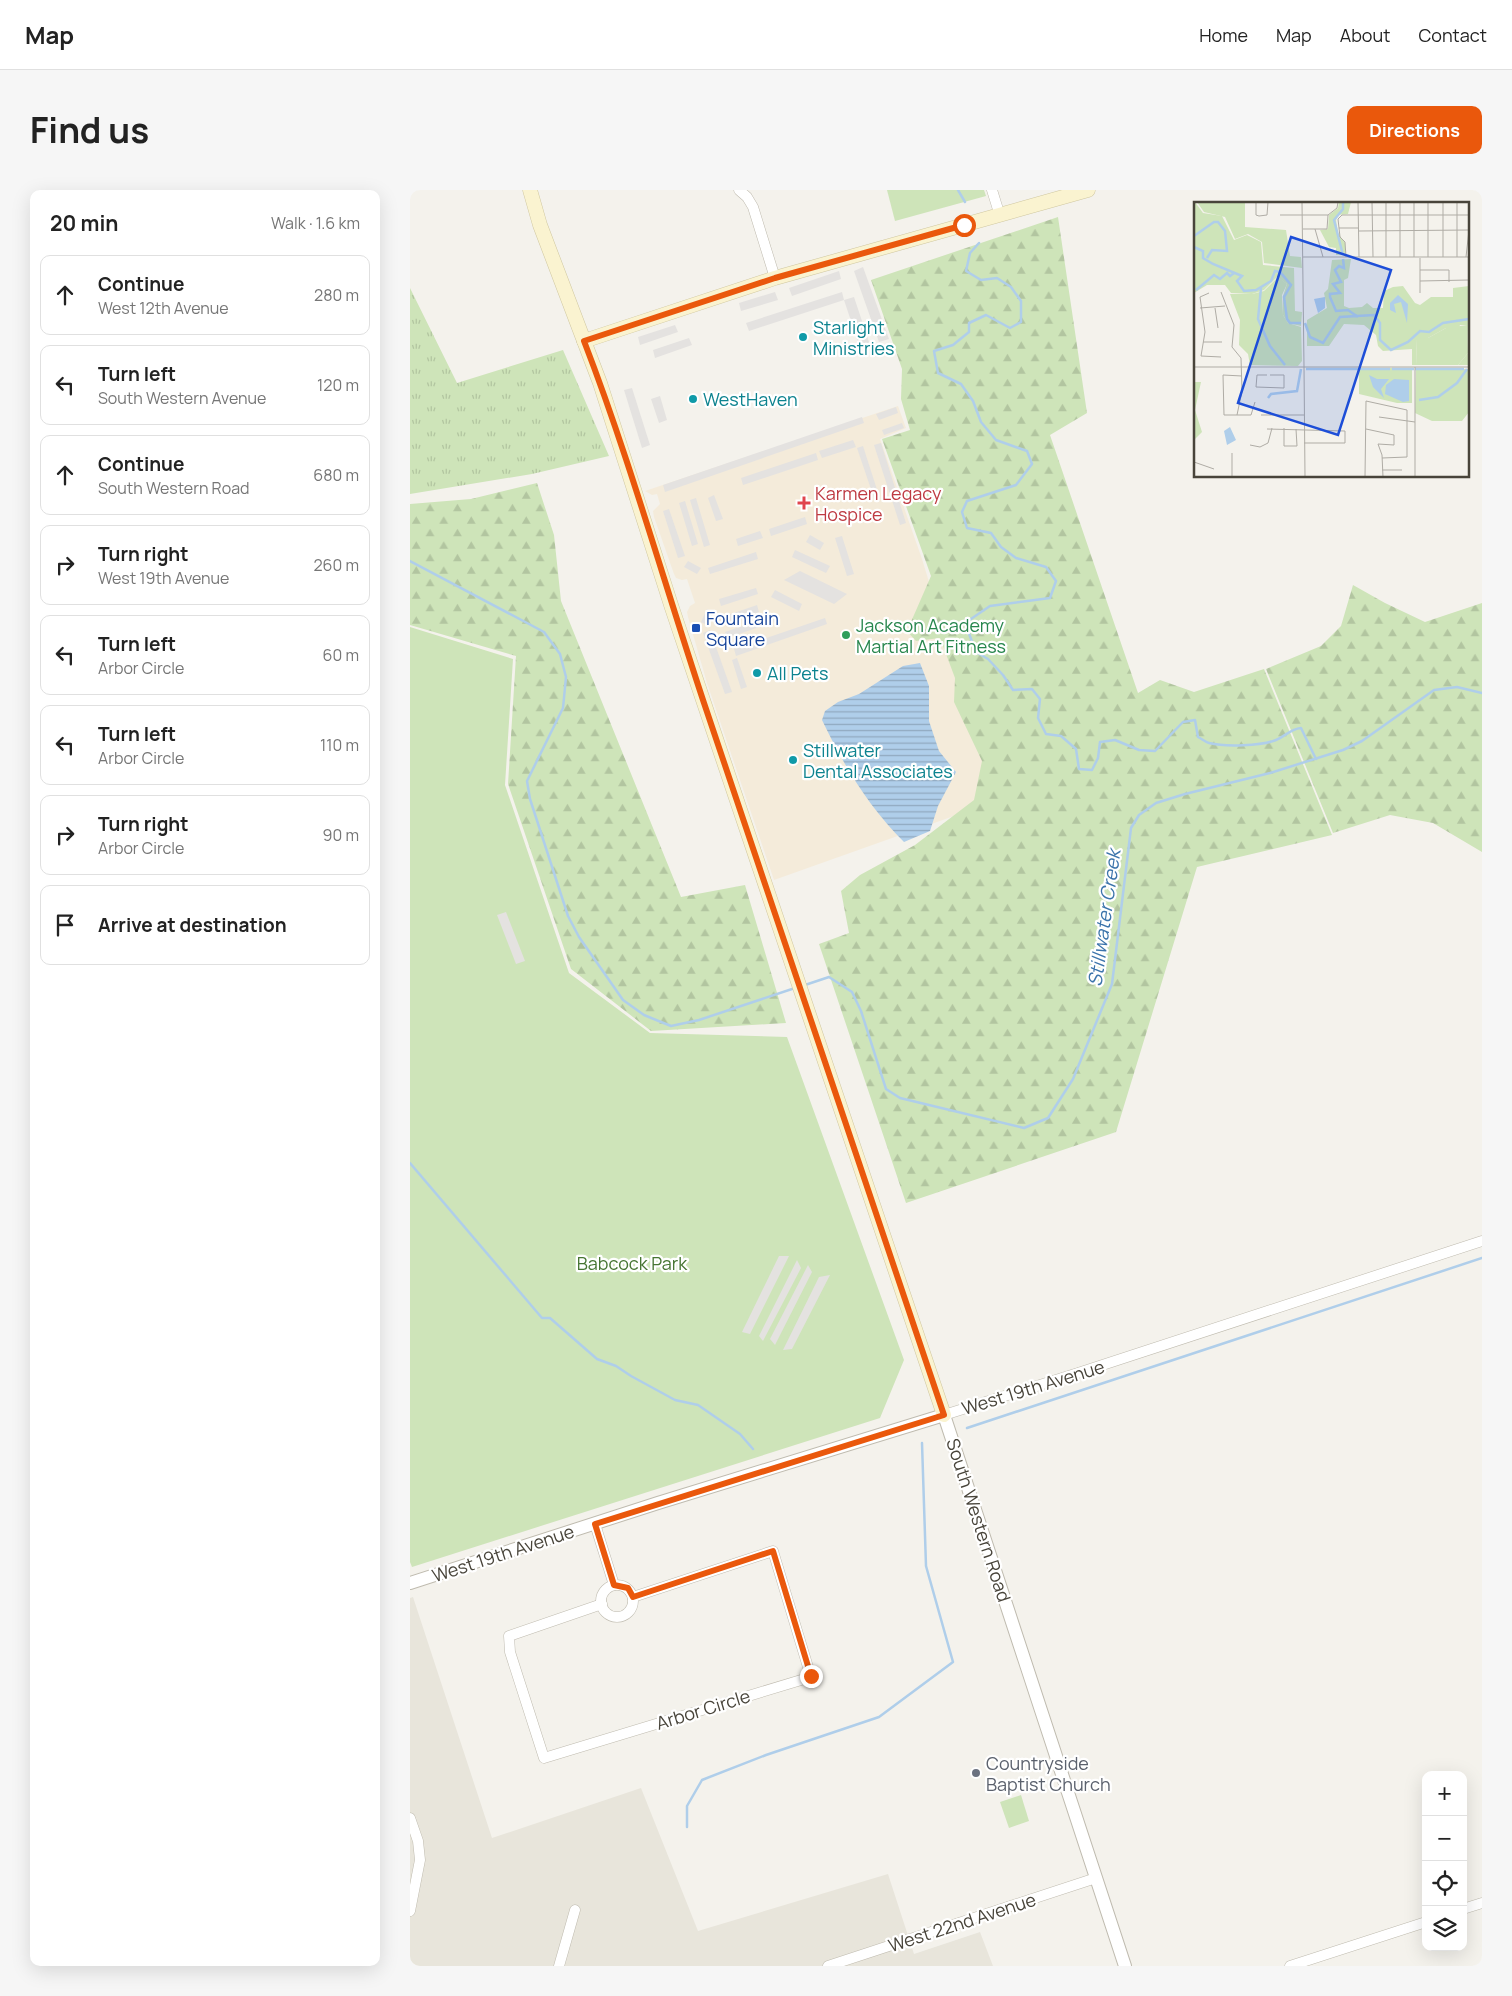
<!DOCTYPE html>
<html lang="en">
<head>
<meta charset="utf-8">
<style>
	body { margin:0; font-family:Manrope,sans-serif; background:#f6f6f6; color:#222 }
	.controls { position:absolute; right:15px; bottom:15px; display:grid; overflow:hidden; border-radius:10px; box-shadow:0 5px 20px #0002 }
	.controls button { width:45px; height:45px; display:grid; place-items:center; padding:0; border:0; border-bottom:1px solid #e0e0e0; background:#fff; color:#222; font:25px sans-serif }
	.stop { position:absolute; width:15px; height:15px; margin:-11px; border:4px solid #ea580c; border-radius:50%; background:#fff }
	.stop.end { background:#ea580c; border-color:#fff; box-shadow:0 1px 5px #0008 }
	.list { margin:0; padding:0; list-style:none }
	h2 { display:flex; justify-content:space-between; align-items:center; height:65px; margin:0; padding:0 20px; font-size:21px }
	h2 small { font-size:16px; font-weight:400; color:#767676 }
	.list li { display:grid; grid-template-columns:32px 1fr auto; gap:15px; align-items:center; box-sizing:border-box; height:80px; margin:0 10px 10px; padding:0 10px; border:1px solid #e0e0e0; border-radius:10px }
	.list b { display:block; font-size:19px; white-space:nowrap }
	.list p { margin:0; font-size:16px; white-space:nowrap; color:#767676 }
	.list em { font-size:16px; font-style:normal; color:#767676 }
	.icon { flex:none; width:28px; height:28px; fill:none; stroke:currentColor; stroke-width:2; stroke-linecap:round; stroke-linejoin:round }
	.map { position:relative; flex:none; width:1072px; height:1776px; overflow:hidden; border-radius:10px }
	header { display:flex; align-items:center; gap:30px; box-sizing:border-box; height:70px; padding:0 25px; background:#fff; border-bottom:1px solid #e0e0e0 }
	header strong { font-size:24px }
	nav { display:flex; gap:28px; margin-inline-start:auto; font-size:18px }
	.intro { display:flex; align-items:center; justify-content:space-between; box-sizing:border-box; height:120px; padding:0 30px }
	h1 { margin:0; font-size:35px }
	.button { padding:12px 22px; border-radius:10px; background:#ea580c; color:#fff; font-size:18px; font-weight:700 }
	main { display:flex; gap:30px; padding:0 30px }
	aside { flex:1; background:#fff; border-radius:10px; box-shadow:0 5px 20px #0002 }
	.map>svg:first-child { display:block }
	.residential { fill:#e8e5db }
	.commercial { fill:#f4ebda }
	.grass { fill:url(#grass-tufts) }
	.forest { fill:url(#forest-firs) }
	.park { fill:#cee4b9 }
	.parking { fill:#e4e2e0 }
	.water { fill:url(#water-rules) }
	.lines { fill:none; stroke-linecap:round; stroke-linejoin:round }
	.stream { stroke:#afceea; stroke-width:2.5 }
	.minor-casing { stroke:#bfbbaf; stroke-width:11 }
	.tertiary-casing { stroke:#bfbbaf; stroke-width:14 }
	.secondary-casing { stroke:#cfc7a0; stroke-width:15 }
	.minor { stroke:#fff; stroke-width:10 }
	.tertiary { stroke:#fff; stroke-width:12 }
	.secondary { stroke:#faf3d0; stroke-width:14 }
	.route { stroke:#ea580c; stroke-width:6 }
	.culture-dot { fill:#0f9aa8; stroke:#fff; stroke-width:2 }
	.health-dot { fill:#e0444e; stroke:#fff; stroke-width:2 }
	.transit-dot { fill:#1a4fb4; stroke:#fff; stroke-width:2 }
	.leisure-dot { fill:#2e9e5b; stroke:#fff; stroke-width:2 }
	.worship-dot { fill:#6b7280; stroke:#fff; stroke-width:2 }
	.labels { text-anchor:middle; dominant-baseline:central; stroke-width:4.5; stroke-linejoin:round; paint-order:stroke }
	.culture-label { font-size:18px; fill:#0d838f; stroke:#fff; text-anchor:start }
	.health-label { font-size:18px; fill:#be3a42; stroke:#fff; text-anchor:start }
	.transit-label { font-size:18px; fill:#164399; stroke:#fff; text-anchor:start }
	.leisure-label { font-size:18px; fill:#27864d; stroke:#fff; text-anchor:start }
	.park-label { font-size:18px; fill:#467532; stroke:#fff }
	.street-label { font-size:18px; fill:#48443a; stroke:#fff }
	.worship-label { font-size:18px; fill:#5b616d; stroke:#fff; text-anchor:start }
	.water-label { font-size:19px; font-style:italic; fill:#3c74ab; stroke:#fff }
	.inset-river { fill:none; stroke:#afceea; stroke-width:2.5 }
	.inset-road { fill:none; stroke:#afaca5; stroke-width:1 }
	.view { fill:#1d4ed8; fill-opacity:0.15; stroke:#1d4ed8; stroke-width:2.5 }
	.inset-edge { fill:none; stroke:#48443a; stroke-width:2.5 }
</style>
</head>
<body>
<header>
<strong>Map</strong>
<nav><a>Home</a><a>Map</a><a>About</a><a>Contact</a></nav>
</header>
<div class="intro"><h1>Find us</h1><a class="button">Directions</a></div>
<main>
<aside>
<h2>20 min<small>Walk · 1.6 km</small></h2>
<ul class="list">
<li><svg class="icon" aria-label="ahead" viewBox="0 0 24 24"><path d="M12 20V5M6 11l6-6 6 6"/></svg><div><b>Continue</b><p>West 12th Avenue</p></div><em>280 m</em></li>
<li><svg class="icon" aria-label="left" viewBox="0 0 24 24"><path d="M17 20v-9H6M10 6l-5 5 5 5"/></svg><div><b>Turn left</b><p>South Western Avenue</p></div><em>120 m</em></li>
<li><svg class="icon" aria-label="ahead" viewBox="0 0 24 24"><path d="M12 20V5M6 11l6-6 6 6"/></svg><div><b>Continue</b><p>South Western Road</p></div><em>680 m</em></li>
<li><svg class="icon" aria-label="right" viewBox="0 0 24 24"><path d="M7 20v-9h11M14 6l5 5-5 5"/></svg><div><b>Turn right</b><p>West 19th Avenue</p></div><em>260 m</em></li>
<li><svg class="icon" aria-label="left" viewBox="0 0 24 24"><path d="M17 20v-9H6M10 6l-5 5 5 5"/></svg><div><b>Turn left</b><p>Arbor Circle</p></div><em>60 m</em></li>
<li><svg class="icon" aria-label="left" viewBox="0 0 24 24"><path d="M17 20v-9H6M10 6l-5 5 5 5"/></svg><div><b>Turn left</b><p>Arbor Circle</p></div><em>110 m</em></li>
<li><svg class="icon" aria-label="right" viewBox="0 0 24 24"><path d="M7 20v-9h11M14 6l5 5-5 5"/></svg><div><b>Turn right</b><p>Arbor Circle</p></div><em>90 m</em></li>
<li><svg class="icon" aria-label="arrive" viewBox="0 0 24 24"><path d="M6 21V4h12l-3 4 3 4H6"/></svg><div><b>Arrive at destination</b></div></li>
</ul>
</aside>
<div class="map">
<svg width="1072" height="1776" viewBox="0 0 1072 1776">
	<defs>
		<pattern id="grass-tufts" width="24" height="20" patternUnits="userSpaceOnUse" patternTransform="scale(1.25)"><rect width="24" height="20" fill="#cee4b9"/><path d="M3 7l-1-3M5 7V3M7 7l1-3M15 17l-1-3M17 17v-4M19 17l1-3" fill="none" stroke="#b2c5a0"/></pattern>
		<pattern id="forest-firs" width="22" height="20" patternUnits="userSpaceOnUse" patternTransform="scale(1.25)"><rect width="22" height="20" fill="#cee4b9"/><path d="M5 1l3.5 6h-7zM16 11l3.5 6h-7z" fill="#b2c5a0"/></pattern>
		<pattern id="water-rules" width="6" height="5" patternUnits="userSpaceOnUse" patternTransform="scale(1.25)"><rect width="6" height="5" fill="#afceea"/><path d="M0 2.5h6" fill="none" stroke="#90a9bf"/></pattern>
	</defs>
	<rect width="100%" height="100%" fill="#f4f2ec"/>
	<polygon class="residential" points="3,1407 82,1648 231,1598 288,1741 478,1684 504,1764 570,1742 583,1776 0,1776 0,1408"/>
	<polygon class="commercial" points="488,216 496,238 470,249 512,369 586,611 364,690 297,493 278,427 277,422 280,416 285,413 277,389 272,390 266,388 264,384 244,327 243,321 250,314 247,304 242,305 235,301"/>
	<polygon class="grass" points="0,98 47,193 153,160 199,266 122,284 0,304"/>
	<g class="forest">
		<polygon points="648,27 677,223 640,245 728,503 750,490 784,502 854,479 922,645 787,677 706,942 496,1013 409,754 439,743 431,701 450,685 505,655 564,610 572,571 544,512 545,488 530,448 506,451 497,441 521,386 472,249 500,240 491,209 492,179 461,90"/>
		<polygon points="127,293 144,345 151,411 271,707 335,695 376,833 241,841 161,779 98,594 106,466 0,435 0,314 61,309"/>
		<polygon points="943,395 975,413 1015,432 1072,413 1072,662 1023,633 980,625 923,643 856,479 911,456 931,436"/>
	</g>
	<g class="park">
		<polygon points="477,0 574,0 576,6 485,31"/>
		<polygon points="0,437 103,469 95,595 159,783 240,843 377,847 494,1170 470,1228 2,1377 0,1372"/>
		<polygon points="611,1605 619,1631 599,1638 590,1612"/>
	</g>
	<g class="parking">
		<polygon points="453,77 479,149 469,152 444,81"/>
		<polygon points="429,81 431,89 382,106 379,98"/>
		<polygon points="365,102 368,110 331,121 329,113"/>
		<polygon points="432,102 434,110 444,107 460,155 450,158 434,110 339,141 336,133"/>
		<polygon points="265,135 268,142 230,155 228,147"/>
		<polygon points="279,148 282,155 245,168 243,160"/>
		<polygon points="222,198 240,255 232,258 214,200"/>
		<polygon points="250,206 257,230 249,233 241,209"/>
		<polygon points="486,217 488,223 469,230 466,224"/>
		<polygon points="452,227 454,233 255,302 253,295"/>
		<polygon points="492,233 494,238 474,245 472,240"/>
		<polygon points="443,250 446,257 412,268 409,261"/>
		<polygon points="471,253 496,333 490,335 464,255"/>
		<polygon points="453,256 470,309 465,311 447,258"/>
		<polygon points="406,263 408,270 333,295 331,288"/>
		<polygon points="304,305 313,329 306,331 298,308"/>
		<polygon points="286,308 300,355 294,357 280,310"/>
		<polygon points="275,311 288,354 282,356 269,313"/>
		<polygon points="259,319 275,366 268,368 253,321"/>
		<polygon points="395,327 397,334 361,346 359,339"/>
		<polygon points="350,341 353,348 328,356 326,349"/>
		<polygon points="400,345 414,353 410,360 396,352"/>
		<polygon points="432,346 444,384 437,386 425,348"/>
		<polygon points="385,360 420,376 416,383 382,367"/>
		<polygon points="346,362 348,369 300,384 298,378"/>
		<polygon points="278,371 291,378 287,384 274,377"/>
		<polygon points="390,381 437,404 424,414 374,390"/>
		<polygon points="346,398 348,404 311,416 309,409"/>
		<polygon points="365,400 392,414 389,421 361,407"/>
		<polygon points="347,415 349,422 321,432 318,425"/>
		<polygon points="297,419 303,422 297,435 291,432"/>
		<polygon points="365,425 367,431 317,448 315,442"/>
		<polygon points="415,428 417,434 326,466 324,459"/>
		<polygon points="300,440 322,502 315,504 293,443"/>
		<polygon points="327,468 337,497 331,499 322,470"/>
		<polygon points="96,722 115,771 106,774 87,725"/>
		<polygon points="369,1066 379,1066 340,1144 332,1142"/>
		<polygon points="387,1070 391,1078 353,1151 349,1146"/>
		<polygon points="398,1075 402,1082 365,1155 360,1149"/>
		<polygon points="420,1085 382,1159 373,1160 409,1087"/>
	</g>
	<path class="water" d="M 510,473 L 519,496 L 519,531 L 529,561 L 546,582 L 528,616 L 520,641 L 494,652 C 458,616 434,576 412,530 L 415,521 L 428,512 L 449,504 L 493,476 Z"/>
	<g class="lines">
		<g class="stream">
			<polyline points="548,0 555,12"/>
			<path d="M 569,53 L 560,63 L 556,81 L 571,90 L 587,88 L 601,97 L 611,111 L 611,132 L 600,138 L 576,125 L 559,133 L 559,142 L 543,155 L 524,161 L 528,183 L 551,194 L 563,211 L 571,232 L 586,250 L 617,261 L 622,274 L 606,295 L 557,311 L 552,322 L 557,338 L 581,343 L 591,357 L 606,368 L 636,377 L 646,391 L 640,408 L 580,416 L 555,433 L 566,462 L 578,469 L 593,485 L 603,500 L 622,499 L 630,509 L 628,528 L 636,544 L 651,546 L 666,559 L 669,579 L 682,580 L 688,568 L 690,552 L 705,550 L 729,560 L 745,561 L 773,532 L 785,530 L 788,547 C 792,549 795,552 799,553 C 815,557 851,556 866,550 C 876,546 880,539 891,538 L 906,569"/>
			<polyline points="0,371 134,442 150,464 156,487 153,518 117,591 120,609 158,726 169,747 213,810 234,825 261,836 289,830 385,798"/>
			<polyline points="395,795 419,787 442,802 451,821 476,899 490,908 614,938 638,928 663,889 702,794 721,638 729,625 746,613 775,604 860,583 933,560 952,551 1024,500 1047,497 1072,503"/>
			<polyline points="0,973 132,1128 140,1128 187,1169 206,1176 221,1186 265,1210 288,1215 330,1244 343,1259"/>
			<polyline points="557,1238 1072,1068"/>
			<polyline points="277,1637 277,1616 292,1590 356,1565 469,1527 543,1472 516,1376 512,1253"/>
		</g>
		<defs>
			<g id="minor">
				<polyline points="329,0 337,7 343,17 365,88"/>
				<polyline points="582,0 590,26"/>
				<polyline points="534,1225 668,1183 1072,1051"/>
				<polyline points="185,1334 204,1395"/>
				<circle cx="207" cy="1411" r="16"/>
				<polyline points="192,1414 99,1446 100,1462 134,1568 401,1487 363,1361 223,1407"/>
				<polyline points="0,1628 8,1651 10,1670 0,1721"/>
				<polyline points="1053,1719 1072,1713"/>
				<polyline points="149,1776 165,1720"/>
				<polyline points="418,1776 686,1688"/>
				<polyline points="880,1776 1016,1732"/>
			</g>
			<polyline id="tertiary" points="0,1393 248,1313 534,1225 715,1776"/>
			<g id="secondary">
				<polyline points="120,0 130,35 190,193 262,418 534,1225"/>
				<polyline points="174,151 365,88 678,0"/>
			</g>
		</defs>
		<use href="#minor" class="minor-casing"/>
		<use href="#tertiary" class="tertiary-casing"/>
		<use href="#secondary" class="secondary-casing"/>
		<use href="#minor" class="minor"/>
		<use href="#tertiary" class="tertiary"/>
		<use href="#secondary" class="secondary"/>
	</g>
	<g class="lines">
		<path class="route" d="M 401,1486 L 363,1361 L 223,1407 L 218,1398 L 204,1395 L 185,1334 L 534,1225 C 455,987 373,751 294,513 C 254,393 220,270 174,151 L 365,88 L 554,35"/>
	</g>
	<g class="culture-dot">
		<circle cx="393" cy="147" r="5"/>
		<circle cx="283" cy="209" r="5"/>
		<circle cx="347" cy="483" r="5"/>
		<circle cx="383" cy="570" r="5"/>
	</g>
	<path class="health-dot" d="M391.5 305.5h5v5h5v5h-5v5h-5v-5h-5v-5h5z"/>
	<rect class="transit-dot" x="281" y="433" width="10" height="10" rx="2.5"/>
	<circle class="leisure-dot" cx="436" cy="445" r="5"/>
	<circle class="worship-dot" cx="566" cy="1583" r="5"/>
	<g class="labels">
		<g class="culture-label">
			<text x="403" y="137">Starlight<tspan x="403" dy="21">Ministries</tspan></text>
			<text x="293" y="209">WestHaven</text>
			<text x="357" y="483">All Pets</text>
			<text x="393" y="560">Stillwater<tspan x="393" dy="21">Dental Associates</tspan></text>
		</g>
		<g class="health-label">
			<text x="405" y="303">Karmen Legacy<tspan x="405" dy="21">Hospice</tspan></text>
		</g>
		<g class="transit-label">
			<text x="296" y="428">Fountain<tspan x="296" dy="21">Square</tspan></text>
		</g>
		<g class="leisure-label">
			<text x="446" y="435">Jackson Academy<tspan x="446" dy="21">Martial Art Fitness</tspan></text>
		</g>
		<g class="park-label">
			<text x="222" y="1073">Babcock Park</text>
		</g>
		<g class="street-label">
			<text transform="translate(623 1197) rotate(-17)">West 19th Avenue</text>
			<text transform="translate(569 1330) rotate(72)">South Western Road</text>
			<text transform="translate(93 1363) rotate(-18)">West 19th Avenue</text>
			<text transform="translate(293 1519) rotate(-17)">Arbor Circle</text>
			<text transform="translate(552 1732) rotate(-18)">West 22nd Avenue</text>
		</g>
		<g class="worship-label">
			<text x="576" y="1573">Countryside<tspan x="576" dy="21">Baptist Church</tspan></text>
		</g>
		<g class="water-label">
			<text transform="translate(694 728) rotate(-82)">Stillwater Creek</text>
		</g>
	</g>
	<g transform="translate(784 12)">
		<rect width="275" height="275" fill="#f4f2ec"/>
		<path d="M 3,0 L 51,0 L 51,25 L 92,28 L 96,54 L 107,55 L 108,66 L 70,61 L 68,40 L 54,32 L 41,37 L 31,15 L 10,10 ZM 273,123 L 274,151 L 264,163 L 222,163 L 223,136 L 234,136 L 252,126 ZM 275,167 L 275,210 L 268,219 L 238,219 L 221,211 L 222,168 Z" fill="#cee4b9"/>
		<path d="M 1,0 L 9,11 L 28,14 L 40,38 L 53,33 L 67,40 L 69,63 L 100,66 L 101,109 L 108,110 L 107,124 L 94,121 L 89,113 L 89,94 L 93,82 L 83,75 L 70,88 L 58,92 L 37,91 L 31,83 L 13,83 L 0,91 ZM 157,57 L 154,76 L 150,78 L 150,104 L 155,106 L 168,105 L 173,101 L 179,106 L 189,106 L 190,89 L 199,85 L 209,84 L 221,101 L 226,103 L 237,95 L 259,95 L 259,86 L 275,84 L 275,163 L 264,163 L 274,151 L 273,123 L 266,123 L 264,128 L 252,126 L 234,136 L 223,137 L 222,163 L 218,163 L 218,147 L 189,149 L 184,144 L 182,133 L 170,123 L 150,122 L 135,144 L 113,144 L 113,118 L 133,106 L 130,91 L 134,87 L 138,58 ZM 0,180 L 7,180 L 1,208 L 8,230 L 1,237 L 0,247 Z" fill="#cee4b9"/>
		<path d="M 145,0 L 157,0 L 154,12 L 144,13 L 142,18 L 144,31 L 151,41 L 151,53 L 142,53 L 142,46 L 135,45 L 126,28 L 134,27 L 135,13 L 144,6 ZM 84,75 L 93,82 L 88,93 L 89,113 L 94,121 L 107,125 L 108,159 L 104,164 L 56,163 L 54,152 L 45,143 L 46,118 L 36,92 L 58,92 L 70,89 ZM 165,166 L 218,166 L 218,201 L 203,201 L 165,192 Z" fill="#cee4b9"/>
		<path d="M 204,93 L 214,102 L 213,121 L 207,100 L 200,102 L 202,111 L 196,108 L 196,101 ZM 131,95 L 131,106 L 124,111 L 120,97 ZM 175,173 L 183,177 L 195,177 L 187,187 L 190,196 L 179,185 ZM 200,177 L 215,178 L 215,199 L 209,200 L 191,192 L 192,183 ZM 36,225 L 42,238 L 33,243 L 30,229 Z" fill="#afceea"/>
		<path class="inset-river" d="M 0,34 L 20,20 L 24,20 L 31,29 L 33,49 L 18,48 L 13,56M 0,45 L 9,49 L 9,56 L 19,62 L 48,74 L 43,79 L 50,89 L 62,88 L 77,79 L 81,69 L 86,70 L 97,83 L 90,95 L 93,117 L 96,121 L 107,121M 149,53 L 140,18 L 149,7 L 149,0M 149,57 L 150,66 L 145,64 L 141,68 L 147,80 L 139,82 L 146,91 L 136,92 L 136,95 L 142,109 L 154,108 L 164,115M 67,86 L 64,117 L 76,144 L 91,163M 2,88 L 20,73 L 26,77 L 33,71 L 36,74 L 40,71M 111,121 L 116,135 L 129,141 L 146,115 L 180,113 L 186,121 L 186,138 L 197,148 L 214,140 L 226,129 L 235,130 L 249,121 L 275,117M 112,167 L 196,167M 198,167 L 220,167M 221,167 L 270,167M 74,196 L 77,192 L 103,189 L 107,167M 225,198 L 244,195 L 263,181 L 273,167"/>
		<path class="inset-road" d="M 62,0 L 62,13 L 65,14 L 73,13 L 74,0M 108,0 L 110,165M 164,0 L 165,55M 178,0 L 179,55M 192,0 L 192,55M 206,0 L 206,55M 220,0 L 220,55M 234,0 L 234,55M 249,0 L 249,55M 86,13 L 134,13M 134,13 L 143,6 L 144,0M 165,13 L 275,13M 145,26 L 164,26M 109,27 L 133,27 L 134,13M 121,27 L 129,55M 165,29 L 275,28M 109,55 L 275,55M 152,55 L 151,40 L 146,35 L 144,17 L 148,13 L 165,13M 263,55 L 263,0M 272,55 L 275,28M 226,68 L 255,68 L 255,80M 226,79 L 275,78M 27,90 L 40,123 L 38,145 L 47,156 L 48,189 L 43,213M 15,91 L 6,95 L 11,130 L 7,154 L 27,155M 226,91 L 226,56M 6,106 L 31,104M 21,106 L 24,126M 9,140 L 28,140M 0,165 L 275,165M 110,165 L 111,275M 221,165 L 221,275M 73,173 L 63,173 L 62,185 L 90,186 L 90,173 L 76,173M 48,174 L 29,173 L 30,213 L 57,213 L 61,200M 67,213 L 110,213M 185,215 L 221,220M 90,226 L 90,244 L 103,244 L 102,227M 73,227 L 151,229 L 151,241 L 110,241M 172,227 L 200,233 L 200,243 L 184,242 L 188,253 L 189,275M 56,243 L 66,245 L 74,241 L 78,226M 38,251 L 38,275M 0,260 L 20,267M 188,268 L 208,268M 171,275 L 172,199 L 213,208 L 213,255 L 188,256"/>
		<path class="view" d="M 97,35 L 197,68 L 144,233 L 44,201 Z"/>
		<rect width="275" height="275" class="inset-edge"/>
	</g>
</svg>
<div class="controls">
<button>+</button>
<button>−</button>
<button><svg class="icon" aria-label="locate" viewBox="0 0 24 24"><circle cx="12" cy="12" r="6"/><path d="M12 2v4M12 18v4M2 12h4M18 12h4"/></svg></button>
<button><svg class="icon" aria-label="layers" viewBox="0 0 24 24"><path d="M12 4l9 5-9 5-9-5zM3 14l9 5 9-5"/></svg></button>
</div>
<div class="stop" style="left:554px;top:35px"></div>
<div class="stop end" style="left:401px;top:1486px"></div>
</div>
</main>
</body>
</html>
